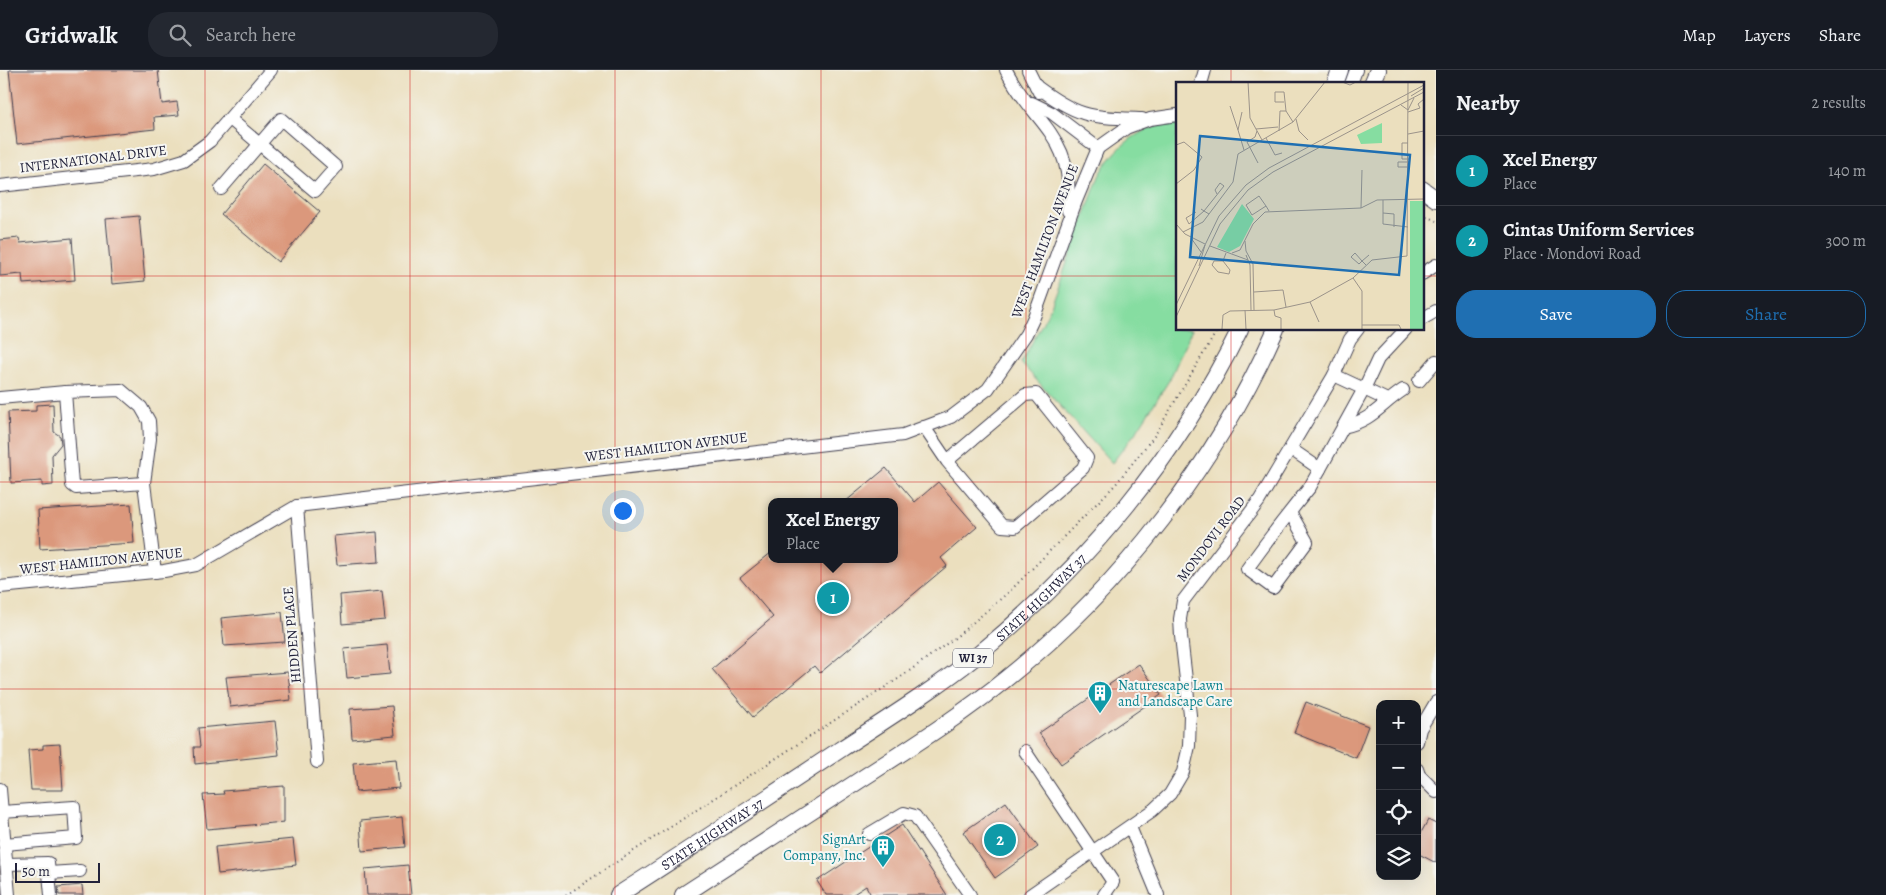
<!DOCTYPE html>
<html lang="en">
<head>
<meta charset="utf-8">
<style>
	body { margin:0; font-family:Alegreya,serif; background:#242831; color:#f1f3f6 }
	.controls { position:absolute; right:15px; bottom:15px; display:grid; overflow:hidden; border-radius:10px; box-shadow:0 5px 20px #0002 }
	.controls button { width:45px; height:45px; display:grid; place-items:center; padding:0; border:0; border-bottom:1px solid #363941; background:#171b24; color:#f1f3f6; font:25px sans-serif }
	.scale { position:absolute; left:15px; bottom:12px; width:85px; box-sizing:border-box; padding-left:5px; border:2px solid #22223b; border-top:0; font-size:14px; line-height:18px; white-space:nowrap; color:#22223b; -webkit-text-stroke:4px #f6f6f2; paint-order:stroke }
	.you { position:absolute; left:622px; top:440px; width:18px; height:18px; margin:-12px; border:4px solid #fff; border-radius:50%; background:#1a73e8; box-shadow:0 0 0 8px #1a73e833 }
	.badge { display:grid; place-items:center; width:32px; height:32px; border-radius:50%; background:#1f6fb2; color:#fff; font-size:16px; font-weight:700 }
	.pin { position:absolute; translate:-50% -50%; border:2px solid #fff; box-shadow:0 1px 5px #0006 }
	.popup { position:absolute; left:768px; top:428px; width:130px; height:65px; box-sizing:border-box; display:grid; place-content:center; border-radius:10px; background:#171b24; filter:drop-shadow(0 1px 4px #0005); font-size:16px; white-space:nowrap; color:#9ea1a6 }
	.popup b { font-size:19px; color:#f1f3f6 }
	.popup::after { content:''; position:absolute; left:50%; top:100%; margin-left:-10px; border:10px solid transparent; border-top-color:#171b24 }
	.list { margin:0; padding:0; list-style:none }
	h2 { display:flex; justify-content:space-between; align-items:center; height:65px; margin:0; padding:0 20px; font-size:21px }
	h2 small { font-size:16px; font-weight:400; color:#9ea1a6 }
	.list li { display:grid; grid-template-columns:32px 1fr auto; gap:15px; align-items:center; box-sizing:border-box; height:70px; padding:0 20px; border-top:1px solid #363941 }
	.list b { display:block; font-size:19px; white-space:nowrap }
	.list p { margin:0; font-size:16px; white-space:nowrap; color:#9ea1a6 }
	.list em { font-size:16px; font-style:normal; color:#9ea1a6 }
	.actions { display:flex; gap:10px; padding:15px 20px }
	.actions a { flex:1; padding:11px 0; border:1px solid #1f6fb2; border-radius:20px; text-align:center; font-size:18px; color:#1f6fb2 }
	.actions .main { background:#1f6fb2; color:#fff }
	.icon { flex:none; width:28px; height:28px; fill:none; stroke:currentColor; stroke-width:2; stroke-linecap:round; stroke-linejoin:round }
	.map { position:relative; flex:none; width:1436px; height:825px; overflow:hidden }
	header { display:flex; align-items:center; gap:30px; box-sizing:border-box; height:70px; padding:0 25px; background:#171b24; border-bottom:1px solid #363941 }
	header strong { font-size:24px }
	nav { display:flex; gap:28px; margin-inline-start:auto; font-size:18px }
	.search { width:350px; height:45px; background:#242831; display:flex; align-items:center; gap:12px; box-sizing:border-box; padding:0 18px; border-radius:20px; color:#9ea1a6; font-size:19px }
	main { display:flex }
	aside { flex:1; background:#171b24 }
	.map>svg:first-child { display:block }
	.green { fill:#86dda1; stroke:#54806e }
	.building { fill:#db987c }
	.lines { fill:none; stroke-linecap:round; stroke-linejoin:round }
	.minor-casing { stroke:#403e4f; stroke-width:14 }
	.major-casing { stroke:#403e4f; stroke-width:18 }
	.path { stroke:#403e4f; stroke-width:2; stroke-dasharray:1 4; stroke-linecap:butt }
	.minor { stroke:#fff; stroke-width:12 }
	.major { stroke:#fff; stroke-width:16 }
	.grid { fill:none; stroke:#d62828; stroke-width:1; stroke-opacity:0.55 }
	.labels { text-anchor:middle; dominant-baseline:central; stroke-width:4; stroke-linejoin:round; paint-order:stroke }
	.shield { fill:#f6f6f2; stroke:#626272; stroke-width:1 }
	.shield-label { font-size:12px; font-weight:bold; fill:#22223b }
	.street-label { font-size:14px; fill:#22223b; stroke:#f6f6f2 }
	.culture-label { font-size:14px; fill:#0d838f; stroke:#f6f6f2; text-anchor:start }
	.inset-road { fill:none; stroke:#9b938a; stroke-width:1 }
	.view { fill:#1f6fb2; fill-opacity:0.15; stroke:#1f6fb2; stroke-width:2.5 }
	.inset-edge { fill:none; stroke:#22223b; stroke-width:2.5 }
</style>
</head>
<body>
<header>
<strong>Gridwalk</strong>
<div class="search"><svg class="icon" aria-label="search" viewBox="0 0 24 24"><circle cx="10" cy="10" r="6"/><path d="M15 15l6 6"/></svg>Search here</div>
<nav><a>Map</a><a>Layers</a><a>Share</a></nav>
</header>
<main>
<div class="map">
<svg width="1436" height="825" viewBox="0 0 1436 825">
	<rect width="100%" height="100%" fill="#f6f6f2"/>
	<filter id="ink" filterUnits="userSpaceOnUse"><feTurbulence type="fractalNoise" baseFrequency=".02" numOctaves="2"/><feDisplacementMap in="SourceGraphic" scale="10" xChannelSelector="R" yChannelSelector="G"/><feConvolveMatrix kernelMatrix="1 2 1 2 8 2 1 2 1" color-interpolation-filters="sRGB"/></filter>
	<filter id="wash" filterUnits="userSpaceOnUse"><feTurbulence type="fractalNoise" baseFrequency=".0096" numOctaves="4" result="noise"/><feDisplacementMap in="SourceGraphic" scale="20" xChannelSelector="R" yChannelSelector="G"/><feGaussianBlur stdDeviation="1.12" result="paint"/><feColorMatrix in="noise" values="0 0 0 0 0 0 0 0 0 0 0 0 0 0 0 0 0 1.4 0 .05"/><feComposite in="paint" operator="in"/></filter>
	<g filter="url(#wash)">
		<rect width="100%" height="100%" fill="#ebdfbe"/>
		<path class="green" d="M 1177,54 L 1177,259 L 1192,259 L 1170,309 L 1136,362 L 1112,393 L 1021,293 L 1050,239 L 1099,106 C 1116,76 1141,54 1177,54 Z"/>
		<g id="blocks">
			<g class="building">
				<polygon points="9,0 158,0 162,34 177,32 179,45 154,47 155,59 17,74"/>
				<polygon points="263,94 320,142 278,192 221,144"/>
				<polygon points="139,146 145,211 112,214 106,149"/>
				<polygon points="19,168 20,173 72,168 75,210 23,214 22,204 0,206 0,170"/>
				<polygon points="53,334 54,362 60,366 61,374 52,385 53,415 42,416 42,411 11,413 8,342 36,341 36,335"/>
				<polygon points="886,398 915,432 938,412 977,457 941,488 947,496 820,603 814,596 753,647 712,599 773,547 740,508 772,482 772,489 894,489 894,432 845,432"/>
				<polygon points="131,434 134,473 40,479 38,440"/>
				<polygon points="377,462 379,492 337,495 334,466"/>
				<polygon points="382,521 385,550 342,554 340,525"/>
				<polygon points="282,542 285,572 224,576 221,548"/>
				<polygon points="387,575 390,604 347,608 344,579"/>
				<polygon points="1139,594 1161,625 1061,694 1039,663"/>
				<polygon points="288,602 291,630 230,637 226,607"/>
				<polygon points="1306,632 1368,656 1356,688 1294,663"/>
				<polygon points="392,636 395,665 352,669 350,639"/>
				<polygon points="275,651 279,685 195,694 194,677 200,677 198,658"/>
				<polygon points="60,674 63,720 31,720 28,680 43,679 43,675"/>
				<polygon points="396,689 399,718 356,722 353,693"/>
				<polygon points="284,716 284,752 207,759 203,725 224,724 223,721"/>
				<polygon points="1006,732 1038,777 995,808 963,762"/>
				<polygon points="402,747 405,777 362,781 360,751"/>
				<polygon points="1428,750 1436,754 1436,793 1417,783 1417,770"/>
				<polygon points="902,755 947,825 871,825 866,816 852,825 826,825 817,811"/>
				<polygon points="293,769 296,795 218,804 215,777"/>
				<polygon points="408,795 411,825 367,825 365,799"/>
				<polygon points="82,815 83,825 59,825 58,817"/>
			</g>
		</g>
	</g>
	<g filter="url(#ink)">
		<use href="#blocks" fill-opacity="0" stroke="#403e4f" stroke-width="1"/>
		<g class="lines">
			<defs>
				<g id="minor">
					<path d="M 1006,0 C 1035,57 1075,64 1068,141"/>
					<polyline points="1028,0 1039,22"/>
					<polyline points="1201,14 1205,0"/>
					<polyline points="1351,14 1356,0"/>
					<path d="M 1036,16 C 1079,48 1090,47 1142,49"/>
					<polyline points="1032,33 1052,43 1098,78"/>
					<polyline points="0,116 154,99 184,90 210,71 271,0"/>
					<polyline points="221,119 281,49 336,97 315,121 230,49"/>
					<polyline points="1422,204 1436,195"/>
					<polyline points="1422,249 1436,241"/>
					<polyline points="1334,305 1364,319 1378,289 1406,259"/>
					<polyline points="1419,311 1436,291"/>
					<polyline points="65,322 72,415 76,418 144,413"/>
					<polyline points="0,328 65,322 121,320 141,337 149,351 150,369 144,413 155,502"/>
					<polyline points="924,357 947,391 1002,456 1015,457 1083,398 1087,388 1036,324 1025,325 947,391"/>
					<path d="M 1343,357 C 1373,350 1379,336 1403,320"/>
					<polyline points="1291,379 1320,399"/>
					<polyline points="297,436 317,692"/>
					<path d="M 1290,442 L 1307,472 L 1273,518 L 1247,499 C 1267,471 1288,444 1310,417 L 1364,319 L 1387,330"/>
					<polyline points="0,517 164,501 196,495 297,436 903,365 951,347 988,319 1026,264 1034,247 1076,131 1098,78 1126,58 1150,49 1177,45"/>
					<polyline points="1417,672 1420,659 1436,632"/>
					<polyline points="1025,681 1113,812 1104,825"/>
					<polyline points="1417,699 1419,705 1436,722"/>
					<polyline points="0,719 9,825"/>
					<polyline points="2,742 74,737 76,768 4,774"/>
					<polyline points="1130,757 1158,825"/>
					<polyline points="869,764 904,743 915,746 970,825"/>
					<polyline points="6,794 48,793 51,825"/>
					<polyline points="49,803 80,801"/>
					<polyline points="1030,825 1153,740 1170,724 1183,702 1189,676 1190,645 1181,566 1180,549 1183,531 1259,431 1334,305 1350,269 1358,259"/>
				</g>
				<g id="major">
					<polyline points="1335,14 1340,0"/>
					<polyline points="1372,14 1378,0"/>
					<polyline points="1422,119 1436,129"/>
					<path id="s1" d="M 618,825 C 693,777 767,728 841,679 C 887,649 935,619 979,584 C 1087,495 1178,385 1240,259"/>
					<path d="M 683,825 C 744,785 805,746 866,706 C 914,675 963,644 1007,608 C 1121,517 1217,392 1276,259"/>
				</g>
			</defs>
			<use href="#minor" class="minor-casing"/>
			<use href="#major" class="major-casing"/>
			<g class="path">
				<polyline points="1422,144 1436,151"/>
				<polyline points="566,825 901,607 956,567 1010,521 1115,415 1155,365 1218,259"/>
			</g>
			<use href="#minor" class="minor"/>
			<use href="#major" class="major"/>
		</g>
	</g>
	<path class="grid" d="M 205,0 L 205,825M 410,0 L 410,825M 615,0 L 615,825M 821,0 L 821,825M 1026,0 L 1026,825M 1231,0 L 1231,14M 0,206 L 1177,206M 1422,206 L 1436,206M 1231,259 L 1231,825M 0,412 L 1436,412M 0,619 L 1436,619"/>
	<defs>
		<symbol id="building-pin" viewBox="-11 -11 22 30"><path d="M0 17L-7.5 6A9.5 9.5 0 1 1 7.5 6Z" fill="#0f9aa8" stroke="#f6f6f2"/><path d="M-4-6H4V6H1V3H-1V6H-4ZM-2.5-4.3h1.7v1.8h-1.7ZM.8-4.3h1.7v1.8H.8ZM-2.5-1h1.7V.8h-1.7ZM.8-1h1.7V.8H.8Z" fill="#fff"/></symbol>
	</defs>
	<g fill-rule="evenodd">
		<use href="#building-pin" x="1086" y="609" width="28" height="38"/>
		<use href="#building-pin" x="869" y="763" width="28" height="38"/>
	</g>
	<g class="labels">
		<rect class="shield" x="953" y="578.5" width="40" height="19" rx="4"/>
		<g class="shield-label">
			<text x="973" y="588">WI 37</text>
		</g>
		<g class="street-label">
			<text transform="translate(93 89) rotate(-7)">INTERNATIONAL DRIVE</text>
			<text transform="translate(1045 171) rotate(-69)">WEST HAMILTON AVENUE</text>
			<text transform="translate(666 377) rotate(-7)">WEST HAMILTON AVENUE</text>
			<text transform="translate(1211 469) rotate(-53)">MONDOVI ROAD</text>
			<text transform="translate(101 491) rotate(-6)">WEST HAMILTON AVENUE</text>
			<text stroke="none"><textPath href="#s1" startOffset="518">STATE HIGHWAY 37</textPath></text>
			<text transform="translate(292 565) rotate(-95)">HIDDEN PLACE</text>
			<text stroke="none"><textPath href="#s1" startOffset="112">STATE HIGHWAY 37</textPath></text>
		</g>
		<g class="culture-label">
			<text x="1118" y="615">Naturescape Lawn<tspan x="1118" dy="16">and Landscape Care</tspan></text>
			<text x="866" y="769" text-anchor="end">SignArt<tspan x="866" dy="16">Company, Inc.</tspan></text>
		</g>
	</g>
	<g transform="translate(1176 12)">
		<rect width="248" height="248" fill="#ebdfbe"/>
		<path d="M 206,41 L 206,61 L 185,62 L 181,53 ZM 234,119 L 247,119 L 247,247 L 234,247 ZM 66,122 L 78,137 L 64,164 L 53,170 L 41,165 Z" fill="#86dda1"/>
		<path class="inset-road" d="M 72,0 L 74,36 L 86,58M 166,0 L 174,3 L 180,0M 235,14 L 248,6M 108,20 L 99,20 L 99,10 L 108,10 L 110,29 L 117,40M 225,23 L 232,28 L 238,16M 54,24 L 62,48M 66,30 L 62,48 L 68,68M 232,30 L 244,26 L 242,22 L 248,17M 120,37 L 123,49 L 132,58M 80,47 L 102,45M 81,49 L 79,55 L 71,60 L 82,81M 103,49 L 104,29 L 110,29M 232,52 L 248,49M 90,56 L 99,73 L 106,71M 232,61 L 226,61 L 226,77 L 233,77M 0,63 L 8,60 L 26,75 L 18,88 L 0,102M 232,85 L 222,85 L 222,80 L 233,80M 207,118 L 207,142 L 232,145M 90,124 L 76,133 L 70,123 L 83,114 L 90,124 L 93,129M 185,126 L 186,88M 25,127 L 28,129 L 48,104 L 44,101 L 39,108 L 41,112M 20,130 L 10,136 L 13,142 L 28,129 L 33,132M 207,131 L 218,132 L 218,145M 0,142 L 9,152 L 29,162M 7,150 L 27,140 L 57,100 L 62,72 L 117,40 L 149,0M 15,156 L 25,170M 69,159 L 70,169 L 77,182 L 78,228M 34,164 L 72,178M 56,171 L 64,168 L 77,142 L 89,130 L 185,126 L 201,118 L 248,117M 70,173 L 74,183 L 75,228M 231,174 L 232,1M 47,179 L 54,188 L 53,192 L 42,190 L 36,183 L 38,179 L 47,179 L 50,171M 190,183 L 186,179 L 179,171 L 175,175 L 183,182 L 186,179 L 193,173M 23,184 L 29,163M 177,196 L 186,209 L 186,247M 78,210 L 107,208 L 110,225M 134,220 L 143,240M 0,223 L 43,134 L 70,103 L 93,86 L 248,3M 69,228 L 70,247M 98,228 L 99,234 L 105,236 L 105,247M 0,235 L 44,142 L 72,108 L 97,90 L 248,10M 186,243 L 223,243 L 225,247M 46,247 L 47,233 L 54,229 L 98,228 L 134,220 L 177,196 L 196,178 L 231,174"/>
		<path class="view" d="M 24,54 L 234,73 L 223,193 L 14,175 Z"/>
		<rect width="248" height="248" class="inset-edge"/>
	</g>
</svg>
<div class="controls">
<button>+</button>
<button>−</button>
<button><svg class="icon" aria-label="locate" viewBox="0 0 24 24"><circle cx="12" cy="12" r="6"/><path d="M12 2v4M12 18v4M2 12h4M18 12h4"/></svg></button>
<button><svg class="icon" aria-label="layers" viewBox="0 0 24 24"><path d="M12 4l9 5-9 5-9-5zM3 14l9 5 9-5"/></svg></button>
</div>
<div class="scale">50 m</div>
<div class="you"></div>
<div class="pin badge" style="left:833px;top:528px;background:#0f9aa8">1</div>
<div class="popup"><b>Xcel Energy</b>Place</div>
<div class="pin badge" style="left:1000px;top:770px;background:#0f9aa8">2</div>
</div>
<aside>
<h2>Nearby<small>2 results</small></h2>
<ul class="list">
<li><span class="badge" style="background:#0f9aa8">1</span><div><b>Xcel Energy</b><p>Place</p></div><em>140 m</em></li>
<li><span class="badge" style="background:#0f9aa8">2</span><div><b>Cintas Uniform Services</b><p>Place · Mondovi Road</p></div><em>300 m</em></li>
</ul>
<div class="actions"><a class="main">Save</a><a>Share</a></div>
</aside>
</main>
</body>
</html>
